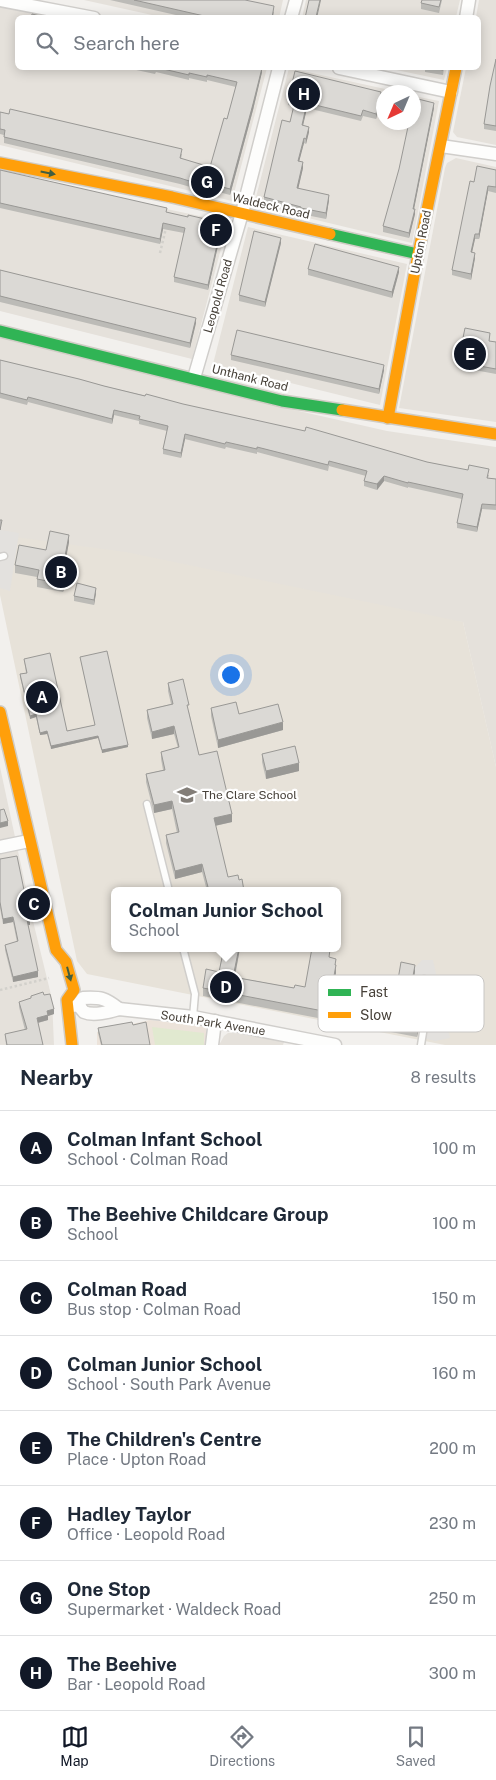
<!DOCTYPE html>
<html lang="en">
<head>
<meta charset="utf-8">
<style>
	body { margin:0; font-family:"Public Sans",sans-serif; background:#f2f2f3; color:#1f2937 }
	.compass { position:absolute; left:376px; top:85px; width:45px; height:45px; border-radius:50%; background:#fff; box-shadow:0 2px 12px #0003; rotate:224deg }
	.you { position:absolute; left:230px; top:674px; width:18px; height:18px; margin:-12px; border:4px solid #fff; border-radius:50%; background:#1a73e8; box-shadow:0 0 0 8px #1a73e833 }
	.badge { display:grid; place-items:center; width:32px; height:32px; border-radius:50%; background:#111827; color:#fff; font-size:16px; font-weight:700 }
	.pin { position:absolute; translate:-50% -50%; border:2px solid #fff; box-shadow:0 1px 5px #0006 }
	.popup { position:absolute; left:111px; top:887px; width:230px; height:65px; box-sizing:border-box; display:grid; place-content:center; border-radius:8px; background:#fff; filter:drop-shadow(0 1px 4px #0005); font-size:16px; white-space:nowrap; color:#747a83 }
	.popup b { font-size:19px; color:#1f2937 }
	.popup::after { content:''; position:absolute; left:50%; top:100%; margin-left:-10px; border:10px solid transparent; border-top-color:#fff }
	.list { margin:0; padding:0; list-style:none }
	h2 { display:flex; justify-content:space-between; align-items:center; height:65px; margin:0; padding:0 20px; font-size:21px }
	h2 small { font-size:16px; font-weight:400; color:#747a83 }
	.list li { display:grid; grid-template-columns:32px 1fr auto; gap:15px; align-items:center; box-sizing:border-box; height:75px; padding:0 20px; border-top:1px solid #e0e1e3 }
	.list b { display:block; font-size:19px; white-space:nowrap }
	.list p { margin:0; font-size:16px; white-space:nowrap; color:#747a83 }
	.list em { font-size:16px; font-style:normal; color:#747a83 }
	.icon { flex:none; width:28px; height:28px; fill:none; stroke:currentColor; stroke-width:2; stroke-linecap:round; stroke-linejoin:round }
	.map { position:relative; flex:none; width:496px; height:1045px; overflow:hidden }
	.search { position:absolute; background:#fff; box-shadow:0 2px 12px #0003; left:15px; right:15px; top:15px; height:55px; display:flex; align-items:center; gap:12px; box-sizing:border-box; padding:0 18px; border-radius:8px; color:#747a83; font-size:19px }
	.sheet { height:665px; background:#fff }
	nav { display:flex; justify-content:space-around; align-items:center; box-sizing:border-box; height:70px; border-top:1px solid #e0e1e3; background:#fff; font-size:14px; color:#747a83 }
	nav a { display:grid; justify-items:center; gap:2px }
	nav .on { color:#111827 }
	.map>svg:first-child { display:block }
	.residential { fill:#e5e1db }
	.commercial { fill:#ece3da }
	.education { fill:#e7e2d9; fill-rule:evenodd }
	.park { fill:#e1e9d0 }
	.parking { fill:#e3e1de }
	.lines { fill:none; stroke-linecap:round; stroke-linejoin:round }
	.lane-casing { stroke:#d0cecb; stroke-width:9 }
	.street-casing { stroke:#d0cecb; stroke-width:15 }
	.fast-casing { stroke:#d0ccc5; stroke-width:14 }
	.slow-casing { stroke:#d0ccc5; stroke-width:14 }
	.path { stroke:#d2d0cb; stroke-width:2.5; stroke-dasharray:2.5 2.5; stroke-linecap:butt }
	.lane { stroke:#fdfdfc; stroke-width:6 }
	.street { stroke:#fdfdfc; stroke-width:12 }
	.fast { stroke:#30b455; stroke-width:11 }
	.slow { stroke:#ff9f0a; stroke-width:11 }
	.wall { fill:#bcbbb7 }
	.shaded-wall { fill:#999895 }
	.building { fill:#dbd9d5; stroke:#999895 }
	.oneway { fill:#415e40 }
	.labels { text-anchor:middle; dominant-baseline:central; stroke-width:4.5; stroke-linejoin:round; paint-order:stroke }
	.street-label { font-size:12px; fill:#474139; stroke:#fff }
	.poi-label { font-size:12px; fill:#474139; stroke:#fff; text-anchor:start }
	.key { fill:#fff; stroke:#c8c6c4; stroke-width:1 }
	.key-label { font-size:14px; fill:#474139 }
</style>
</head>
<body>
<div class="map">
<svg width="496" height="1045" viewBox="0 0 496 1045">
	<rect width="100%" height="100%" fill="#f2f0ed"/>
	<g class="residential">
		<polygon points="84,0 283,0 279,18 161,17"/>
		<polygon points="306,0 460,0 456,17 302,18"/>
		<polygon points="479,0 496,0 496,145 457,137 453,132 466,68 478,68 478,18 476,17"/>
		<polygon points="0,3 62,17 18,18 18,68 267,68 232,201 0,145"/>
		<polygon points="289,68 399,92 384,92 384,122 414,122 414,96 439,101 412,243 254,205"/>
		<polygon points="387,68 447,68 444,80"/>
		<polygon points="456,158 496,167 496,422 399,408 445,168 447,163"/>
		<polygon points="0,174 228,222 192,359 0,311"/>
		<polygon points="248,227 407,264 380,405 213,364"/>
		<polygon points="0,335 290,409 387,431 496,447 496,767 463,622 0,591"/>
		<polygon points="0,767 33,921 52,999 54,1045 0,1045"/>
		<polygon points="228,1033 234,1033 284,1042 283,1045 219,1045 224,1036"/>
	</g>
	<polygon class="commercial" points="150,1020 206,1027 206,1045 97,1045 97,1032"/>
	<path class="education" d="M 0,535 L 126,552 L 463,622 L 496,767 L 496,1045 L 445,1045 L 87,974 L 77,961 L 0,595 ZM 115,891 L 337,891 L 337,948 L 115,948 Z"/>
	<polygon class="park" points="152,1027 204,1033 204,1045 155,1045"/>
	<g class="parking">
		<polygon points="0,530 19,533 10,591 0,588"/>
		<polygon points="422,960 433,960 450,1038 435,1041 419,1037 422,1020 407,1017 415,973 411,972"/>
	</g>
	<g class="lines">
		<defs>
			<g id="lane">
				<polyline points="0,557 4,556"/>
				<polyline points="147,804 169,891"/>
				<polyline points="183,948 195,994 193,1017"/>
				<polyline points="421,1045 426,1014 424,979"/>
			</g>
			<g id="street">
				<polyline points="0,0 94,18"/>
				<polyline points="291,18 296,0"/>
				<polyline points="466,18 469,0"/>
				<polyline points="339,68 451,92"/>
				<polyline points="441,146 496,154"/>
				<polyline points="194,378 242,213 279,68"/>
				<polyline points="0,847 29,841"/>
				<path d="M 78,1005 C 79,1006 83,1011 84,1012 C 93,1016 110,1012 119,1009 L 193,1017 L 335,1045"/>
				<path d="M 72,1006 L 78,1005 L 83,998 C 101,997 105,998 119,1009"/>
				<polyline points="212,1045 215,1021"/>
			</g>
			<g id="fast">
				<polyline points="330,234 418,254"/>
				<polyline points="0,331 282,401 342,410"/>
			</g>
			<g id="slow">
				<polyline points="0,163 172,197 330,234"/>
				<polyline points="342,410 496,434"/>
				<polyline points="388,418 418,254 456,68"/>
				<polyline points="0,712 56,950 66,962 74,990 67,1000 72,1045"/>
			</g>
		</defs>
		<use href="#lane" class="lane-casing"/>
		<use href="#street" class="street-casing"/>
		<use href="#fast" class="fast-casing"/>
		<use href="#slow" class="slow-casing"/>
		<g class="path">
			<polyline points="160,253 166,228"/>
			<polyline points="0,990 49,978"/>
		</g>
		<use href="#lane" class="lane"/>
		<use href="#street" class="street"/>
		<use href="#fast" class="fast"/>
		<use href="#slow" class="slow"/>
	</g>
	<g class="wall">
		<polygon points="110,0 245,0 274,12 273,18 189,18"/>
		<polygon points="442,0 439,13 421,9 421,3"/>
		<polygon points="496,59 496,131 484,129 484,124"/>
		<polygon points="127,68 262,68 262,72 253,110 230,195 215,191 214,194 180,184 4,143 4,135 0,134 0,112 182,154 181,159 210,167 227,119 236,87 207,80 207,82 189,78 189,80 156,72 155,74"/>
		<polygon points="425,68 444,68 443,75 425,72"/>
		<polygon points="381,97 376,119 363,116 361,121 307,108 303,125 309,132 306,144 304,143 299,161 303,168 298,189 329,200 326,219 301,214 301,212 264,203 264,197 290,122 294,106 288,105 288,100"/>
		<polygon points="434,108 414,209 415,214 409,238 383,232 383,226"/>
		<polygon points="0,170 167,213 222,228 208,290 174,282 174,277 184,233 163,229 160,244 0,208"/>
		<polygon points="496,170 496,193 488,191 479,239 475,239 472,252 475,258 471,280 452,275 452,270 474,182"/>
		<polygon points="281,243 265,307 239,301 239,295"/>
		<polygon points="308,269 399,272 392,298 308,275"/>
		<polygon points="0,270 196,323 190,348 0,302"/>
		<polygon points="490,338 489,341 496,342 496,374 458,367 458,362"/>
		<polygon points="231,355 384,370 379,394 231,360"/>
		<polygon points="0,360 104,386 427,462 489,475 488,478 496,479 496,510 482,509 477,532 457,528 457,523 462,499 408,487 408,488 384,481 377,490 364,486 364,481 366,476 329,466 328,471 257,452 257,454 226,447 225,449 185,439 181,458 163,454 163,449 167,431 139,424 139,421 114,415 112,424 28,402 27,405 0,398"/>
		<polygon points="69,542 63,573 66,581 63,592 37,587 37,577 15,573 15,565 46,550"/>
		<polygon points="96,593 94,605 74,601 74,596"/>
		<polygon points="80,657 128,747 102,753 98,738 51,749 47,734 40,735 36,717 30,719 20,677 20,674 26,673 24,659 67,731 95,725"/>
		<polygon points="168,683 189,712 199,755 232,822 215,826 228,877 239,880 244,891 207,891 202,872 175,879 166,843 166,835 177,833 172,809 154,813 146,782 146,774 163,770 161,759 161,752 178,748 174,734 152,739 147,718 147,710 171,704 168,691"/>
		<polygon points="211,708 239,714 283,730 218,748 211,716"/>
		<polygon points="262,754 299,771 266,779 262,762"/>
		<polygon points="0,859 30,925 28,925 38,977 13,982 5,950 5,945 17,942 13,922 3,924 0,908"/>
		<polygon points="224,948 240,948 235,977 294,988 305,987 330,958 336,965 336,973 333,992 333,997 393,1009 415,972 408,1009 420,1019 417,1037 203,996 203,988 219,972"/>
		<polygon points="44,995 54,1014 48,1016 48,1020 38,1023 43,1045 6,1045 5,1034 25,1030 19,1007 19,1002 31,999 31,996"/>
		<polygon points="133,1025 150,1045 101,1045 98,1033 98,1028"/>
	</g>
	<g class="shaded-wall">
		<polygon points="320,0 321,0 317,18 316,18"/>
		<polygon points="262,68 262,72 253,110 230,195 230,189"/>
		<polygon points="381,92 381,97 376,119 376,114"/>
		<polygon points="307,103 307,108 302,130 302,125"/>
		<polygon points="434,103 434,108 413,214 413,209"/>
		<polygon points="309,127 309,132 306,144 306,139"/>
		<polygon points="304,138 304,143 298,166 298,161"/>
		<polygon points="303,162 303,168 297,194 297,188"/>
		<polygon points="488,186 488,191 479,239 479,234"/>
		<polygon points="329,195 329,200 326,219 326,213"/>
		<polygon points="415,209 415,214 409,238 409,233"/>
		<polygon points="163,223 163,229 160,244 160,239"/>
		<polygon points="222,223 222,228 208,290 208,285"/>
		<polygon points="475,234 475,239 471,257 471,252"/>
		<polygon points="281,238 281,243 265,307 265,302"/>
		<polygon points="475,253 475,258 471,280 471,274"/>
		<polygon points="399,267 399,272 392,298 392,292"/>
		<polygon points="196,318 196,323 190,348 190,343"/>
		<polygon points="384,365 384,370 379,394 379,389"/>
		<polygon points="114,410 114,415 112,424 112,419"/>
		<polygon points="185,434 185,439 181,458 181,453"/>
		<polygon points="384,476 384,481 377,490 377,484"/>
		<polygon points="482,504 482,509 477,532 477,527"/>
		<polygon points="69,535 69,542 62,580 62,572"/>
		<polygon points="66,573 66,581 63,592 63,584"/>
		<polygon points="96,588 96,593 94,605 94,600"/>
		<polygon points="36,714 36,717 30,719 30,716"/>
		<polygon points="283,722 283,730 218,748 218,740"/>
		<polygon points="174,726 174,734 152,739 152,732"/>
		<polygon points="47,731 47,734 40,735 40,733"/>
		<polygon points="98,736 98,738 51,749 51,746"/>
		<polygon points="128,745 128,747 102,753 102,750"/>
		<polygon points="299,763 299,771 266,779 266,771"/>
		<polygon points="172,801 172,809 154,813 154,805"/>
		<polygon points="232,814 232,822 214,826 214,818"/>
		<polygon points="8,821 8,826 0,828 0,823"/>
		<polygon points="202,864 202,872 175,879 175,871"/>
		<polygon points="340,902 340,910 337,930 337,922"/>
		<polygon points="13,917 13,922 3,924 3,919"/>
		<polygon points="30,919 30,925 27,925 27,920"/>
		<polygon points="239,948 240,948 233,985 233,977"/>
		<polygon points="336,965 336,973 331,1000 331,992"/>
		<polygon points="415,965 415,972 407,1017 407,1009"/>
		<polygon points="38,971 38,977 13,982 13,977"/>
		<polygon points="54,1009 54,1014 48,1016 48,1020 37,1023 37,1018 47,1011"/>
		<polygon points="420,1011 420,1019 417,1037 417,1029"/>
	</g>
	<g class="building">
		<polygon points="134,0 245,0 274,6 272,18 213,18"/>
		<polygon points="309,0 320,0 316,17 320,18 305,18"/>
		<polygon points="422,0 441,0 439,7 421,3"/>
		<polygon points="32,14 48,18 31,18"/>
		<polygon points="496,59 496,126 484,124 490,86"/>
		<polygon points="159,68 262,68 253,104 230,189 215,185 214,189 180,178 4,137 5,130 0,129 0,112 9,114 10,109 182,149 180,158 210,167 224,118 227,119 237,82 207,75 207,77 189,73 189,75"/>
		<polygon points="431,68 443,68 443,70"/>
		<polygon points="295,71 381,92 376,114 363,110 361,116 307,103 302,125 309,127 306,139 304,138 298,161 303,162 297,188 329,195 326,213 301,208 301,207 264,197 282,120 290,122 295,101 288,100"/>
		<polygon points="414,98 434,103 413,209 415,209 409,233 383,226 399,169 409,122 414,122"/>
		<polygon points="477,166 496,170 496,187 488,186 479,234 475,234 471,252 475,253 471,274 452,270 470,181 474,182"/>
		<polygon points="0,170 167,208 166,212 188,217 188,215 222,223 208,285 174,277 185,228 163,223 160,239 0,203"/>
		<polygon points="254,231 281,238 265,302 239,295"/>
		<polygon points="315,244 399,267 392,292 308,269"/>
		<polygon points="0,270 196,318 190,343 0,296"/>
		<polygon points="465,328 490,333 489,341 496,342 496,369 458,362"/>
		<polygon points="237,330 384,365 379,389 231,355"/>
		<polygon points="0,360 79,379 104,386 145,396 146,394 183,404 305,431 306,427 427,462 468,470 469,465 489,469 487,478 496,479 496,505 482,504 477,527 457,523 463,494 408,482 408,483 384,476 377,484 364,481 367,471 329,461 328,465 257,447 257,449 226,442 225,444 185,434 181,453 163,449 168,426 139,419 140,416 114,410 112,419 28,397 27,400 0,393"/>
		<polygon points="0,520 2,520 0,530"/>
		<polygon points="50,531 69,535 62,572 66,573 63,584 37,579 39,570 15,565 19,545 46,550"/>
		<polygon points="77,583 96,588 94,600 74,596"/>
		<polygon points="107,651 128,745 102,750 98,736 51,746 47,731 40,733 36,714 30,716 20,674 27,673 24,659 50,653 67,731 95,725 80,657"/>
		<polygon points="183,679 189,705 187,705 199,755 217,751 232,814 214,818 228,877 238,875 239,880 242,879 244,891 209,891 202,864 175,871 166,835 179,832 172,801 154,805 146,774 165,770 161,752 179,747 174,726 152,732 147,710 173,704 168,683"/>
		<polygon points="236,702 239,714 278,704 283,722 218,740 211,708"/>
		<polygon points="295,746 299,763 266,771 262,754"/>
		<polygon points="4,809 8,821 0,823 0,810"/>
		<polygon points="17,856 30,919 27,920 38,971 13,977 5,945 18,941 13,917 3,919 0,902 0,859"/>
		<polygon points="337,902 340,902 337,922"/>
		<polygon points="224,948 239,948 233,977 294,988 295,985 305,987 312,948 319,948 330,950 329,957 336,959 335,965 336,965 331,992 333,993 332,997 393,1009 401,962 415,965 407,1009 420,1011 417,1029 203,988 206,969 219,972"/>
		<polygon points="43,992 44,995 50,994 54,1009 47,1011 48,1015 37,1018 43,1045 7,1045 5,1034 27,1029 19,1002 31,998 31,996"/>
		<polygon points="132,1022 133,1025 146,1022 150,1045 102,1045 98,1028"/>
	</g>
	<defs><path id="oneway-solid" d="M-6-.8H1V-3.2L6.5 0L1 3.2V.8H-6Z" transform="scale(1.25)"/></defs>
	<g class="oneway">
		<use href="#oneway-solid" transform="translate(48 173) rotate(11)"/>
		<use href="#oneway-solid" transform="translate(69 974) rotate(75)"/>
	</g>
	<defs>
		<symbol id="school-bare" viewBox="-9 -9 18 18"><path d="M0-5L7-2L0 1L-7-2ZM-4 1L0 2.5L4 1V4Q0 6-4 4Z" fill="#837e78" stroke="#fff" stroke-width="2.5" paint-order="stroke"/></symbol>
	</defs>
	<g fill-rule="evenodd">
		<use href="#school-bare" x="173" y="781" width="28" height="28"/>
	</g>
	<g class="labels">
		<g class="street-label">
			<text transform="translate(271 206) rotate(13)">Waldeck Road</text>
			<text transform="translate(421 242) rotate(-79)">Upton Road</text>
			<text transform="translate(218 296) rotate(-74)">Leopold Road</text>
			<text transform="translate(250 378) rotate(14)">Unthank Road</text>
			<text transform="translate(213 1023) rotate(9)">South Park Avenue</text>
		</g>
		<g class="poi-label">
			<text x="202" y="795">The Clare School</text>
		</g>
	</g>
	<rect x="318" y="975" width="166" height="57" rx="8" class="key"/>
	<rect x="328" y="989" width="23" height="7" fill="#30b455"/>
	<rect x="328" y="1012" width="23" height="6" fill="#ff9f0a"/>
	<g class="key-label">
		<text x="360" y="997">Fast</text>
		<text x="360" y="1020">Slow</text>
	</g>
</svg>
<svg class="compass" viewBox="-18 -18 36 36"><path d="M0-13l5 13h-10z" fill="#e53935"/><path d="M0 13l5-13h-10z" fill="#747a83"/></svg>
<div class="you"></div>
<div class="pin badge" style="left:42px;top:697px">A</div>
<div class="pin badge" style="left:61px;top:572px">B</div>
<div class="pin badge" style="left:34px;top:904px">C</div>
<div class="pin badge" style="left:226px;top:987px">D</div>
<div class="popup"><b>Colman Junior School</b>School</div>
<div class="pin badge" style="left:470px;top:354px">E</div>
<div class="pin badge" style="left:216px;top:230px">F</div>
<div class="pin badge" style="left:207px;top:182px">G</div>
<div class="pin badge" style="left:304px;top:94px">H</div>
<div class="search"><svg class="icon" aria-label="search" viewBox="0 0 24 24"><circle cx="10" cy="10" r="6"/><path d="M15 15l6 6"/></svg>Search here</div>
</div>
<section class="sheet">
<h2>Nearby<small>8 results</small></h2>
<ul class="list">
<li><span class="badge">A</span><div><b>Colman Infant School</b><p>School · Colman Road</p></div><em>100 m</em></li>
<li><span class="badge">B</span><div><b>The Beehive Childcare Group</b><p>School</p></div><em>100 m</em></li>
<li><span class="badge">C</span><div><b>Colman Road</b><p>Bus stop · Colman Road</p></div><em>150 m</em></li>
<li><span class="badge">D</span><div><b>Colman Junior School</b><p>School · South Park Avenue</p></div><em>160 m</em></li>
<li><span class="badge">E</span><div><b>The Children's Centre</b><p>Place · Upton Road</p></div><em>200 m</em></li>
<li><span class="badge">F</span><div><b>Hadley Taylor</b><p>Office · Leopold Road</p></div><em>230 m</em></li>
<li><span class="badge">G</span><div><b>One Stop</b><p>Supermarket · Waldeck Road</p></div><em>250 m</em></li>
<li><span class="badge">H</span><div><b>The Beehive</b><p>Bar · Leopold Road</p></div><em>300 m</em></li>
</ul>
</section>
<nav>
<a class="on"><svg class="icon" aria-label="map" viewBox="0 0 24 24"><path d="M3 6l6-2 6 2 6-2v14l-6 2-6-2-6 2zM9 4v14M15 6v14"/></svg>Map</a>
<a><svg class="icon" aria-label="directions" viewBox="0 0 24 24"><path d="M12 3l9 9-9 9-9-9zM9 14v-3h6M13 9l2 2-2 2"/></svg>Directions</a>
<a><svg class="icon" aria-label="saved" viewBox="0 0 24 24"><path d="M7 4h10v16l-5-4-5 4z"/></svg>Saved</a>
</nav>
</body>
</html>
